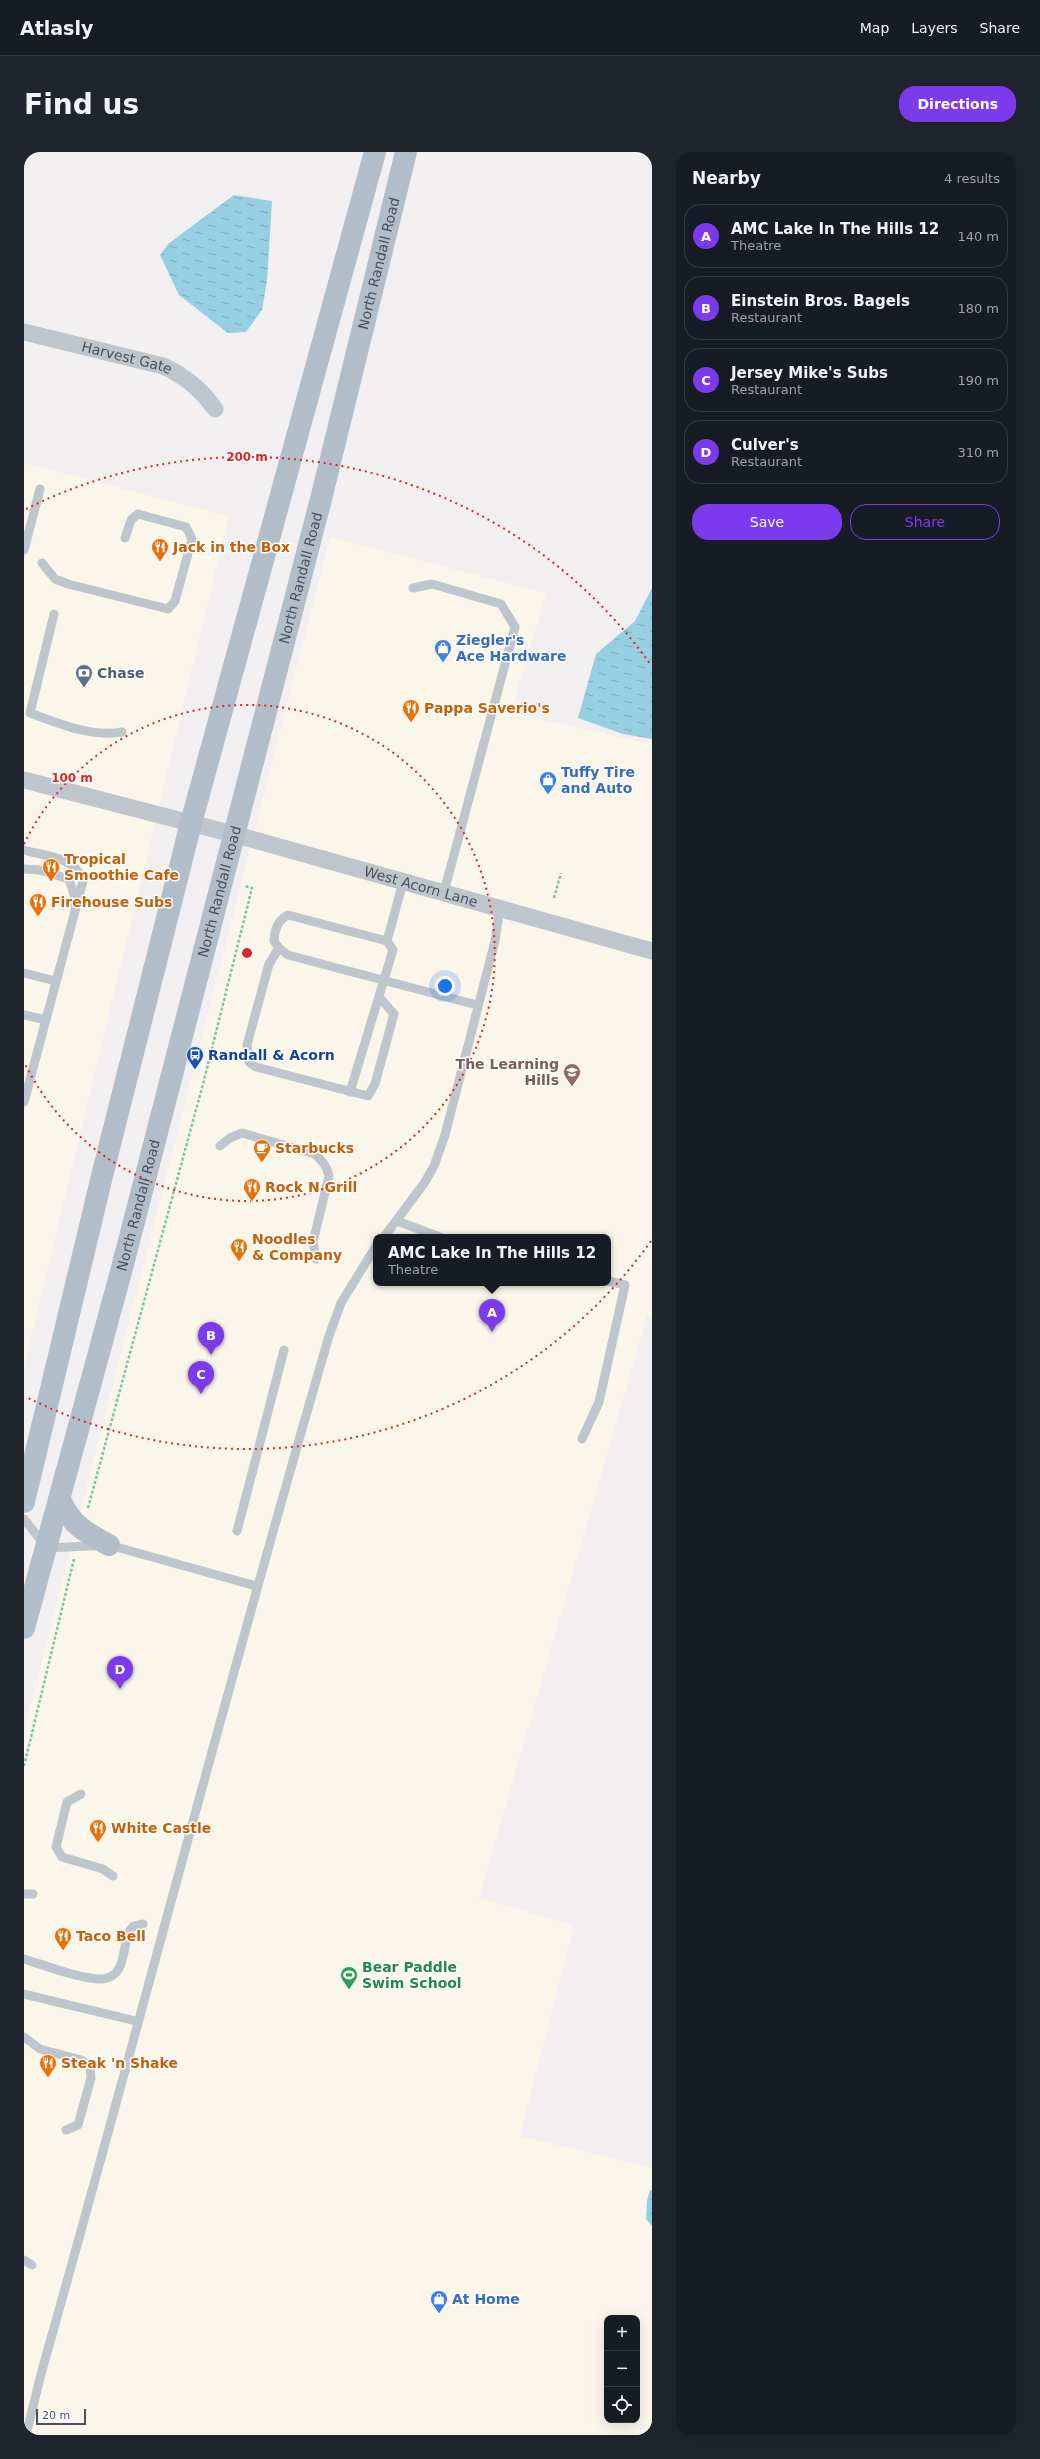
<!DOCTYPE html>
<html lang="en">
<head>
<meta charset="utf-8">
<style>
	body { margin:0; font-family:"DejaVu Sans",sans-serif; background:#20242c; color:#f1f3f6 }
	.controls { position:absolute; right:12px; bottom:12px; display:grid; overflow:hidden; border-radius:8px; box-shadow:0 4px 16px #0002 }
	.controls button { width:36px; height:36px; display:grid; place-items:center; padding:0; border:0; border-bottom:1px solid #363941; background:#171b24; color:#f1f3f6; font:20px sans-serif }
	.scale { position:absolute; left:12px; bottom:10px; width:50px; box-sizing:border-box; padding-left:4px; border:2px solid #49515a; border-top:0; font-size:11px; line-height:14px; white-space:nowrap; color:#49515a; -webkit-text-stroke:3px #fff; paint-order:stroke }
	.you { position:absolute; left:421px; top:834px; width:14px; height:14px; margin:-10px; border:3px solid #fff; border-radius:50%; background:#1a73e8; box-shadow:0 0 0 6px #1a73e833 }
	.badge { display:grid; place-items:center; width:26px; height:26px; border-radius:50%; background:#7c3aed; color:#fff; font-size:13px; font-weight:700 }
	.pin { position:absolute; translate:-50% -33px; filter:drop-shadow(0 1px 2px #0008) }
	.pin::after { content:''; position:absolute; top:21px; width:14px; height:12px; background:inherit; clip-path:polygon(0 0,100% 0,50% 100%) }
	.popup { position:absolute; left:349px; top:1082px; width:238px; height:52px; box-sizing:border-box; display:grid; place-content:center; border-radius:8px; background:#171b24; filter:drop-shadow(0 1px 3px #0005); font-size:13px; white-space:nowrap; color:#9ea1a6 }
	.popup b { font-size:15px; color:#f1f3f6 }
	.popup::after { content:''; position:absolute; left:50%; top:100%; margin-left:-8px; border:8px solid transparent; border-top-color:#171b24 }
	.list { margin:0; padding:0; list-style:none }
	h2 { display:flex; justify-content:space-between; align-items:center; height:52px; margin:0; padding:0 16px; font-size:17px }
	h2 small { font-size:13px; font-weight:400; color:#9ea1a6 }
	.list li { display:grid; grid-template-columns:26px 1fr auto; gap:12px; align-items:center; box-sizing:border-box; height:64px; margin:0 8px 8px; padding:0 8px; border:1px solid #363941; border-radius:16px }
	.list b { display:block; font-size:15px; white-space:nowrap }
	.list p { margin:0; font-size:13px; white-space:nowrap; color:#9ea1a6 }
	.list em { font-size:13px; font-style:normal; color:#9ea1a6 }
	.actions { display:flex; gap:8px; padding:12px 16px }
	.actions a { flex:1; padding:9px 0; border:1px solid #7c3aed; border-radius:16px; text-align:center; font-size:14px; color:#7c3aed }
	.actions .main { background:#7c3aed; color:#fff }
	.icon { flex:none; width:22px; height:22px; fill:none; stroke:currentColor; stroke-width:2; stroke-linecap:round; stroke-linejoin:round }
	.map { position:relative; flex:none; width:628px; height:2283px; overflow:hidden; border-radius:16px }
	header { display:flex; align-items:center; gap:24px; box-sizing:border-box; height:56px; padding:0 20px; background:#171b24; border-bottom:1px solid #363941 }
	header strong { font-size:19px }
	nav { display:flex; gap:22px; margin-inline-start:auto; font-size:14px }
	.intro { display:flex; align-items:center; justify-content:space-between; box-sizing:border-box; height:96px; padding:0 24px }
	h1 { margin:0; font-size:28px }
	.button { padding:10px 18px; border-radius:16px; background:#7c3aed; color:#fff; font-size:14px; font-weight:700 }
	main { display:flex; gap:24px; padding:0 24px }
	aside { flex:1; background:#171b24; border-radius:16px; box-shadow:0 4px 16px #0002 }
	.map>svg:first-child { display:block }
	.commercial { fill:#faf6ea; fill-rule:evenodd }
	.water { fill:url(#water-ripples) }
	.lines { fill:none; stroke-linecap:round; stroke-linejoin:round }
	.path { stroke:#7fc3a4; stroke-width:2.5; stroke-dasharray:3 2; stroke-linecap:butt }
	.lane { stroke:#bfc5cc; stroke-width:9 }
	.street { stroke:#bfc5cc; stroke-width:17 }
	.primary { stroke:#b2bdca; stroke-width:22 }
	.ring { fill:none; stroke:#d62828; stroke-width:2; stroke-dasharray:2 4 }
	.labels { text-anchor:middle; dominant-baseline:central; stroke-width:3; stroke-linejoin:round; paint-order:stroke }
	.street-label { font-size:14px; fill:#49515a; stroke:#fff }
	.food-label { font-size:14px; font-weight:bold; fill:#c56008; stroke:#fff; text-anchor:start }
	.shop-label { font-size:14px; font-weight:bold; fill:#366cbe; stroke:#fff; text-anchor:start }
	.service-label { font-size:14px; font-weight:bold; fill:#4e5e75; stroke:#fff; text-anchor:start }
	.transit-label { font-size:14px; font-weight:bold; fill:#164399; stroke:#fff; text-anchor:start }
	.education-label { font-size:14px; font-weight:bold; fill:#785e54; stroke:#fff; text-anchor:end }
	.leisure-label { font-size:14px; font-weight:bold; fill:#27864d; stroke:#fff; text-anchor:start }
	.centre { fill:#d62828; stroke:#fff; stroke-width:2 }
	.ring-label { font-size:12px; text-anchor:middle; font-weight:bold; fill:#d62828; stroke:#fff; stroke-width:3; stroke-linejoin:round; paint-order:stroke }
</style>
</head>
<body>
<header>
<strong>Atlasly</strong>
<nav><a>Map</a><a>Layers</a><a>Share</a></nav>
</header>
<div class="intro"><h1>Find us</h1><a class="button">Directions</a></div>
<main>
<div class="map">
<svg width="628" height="2283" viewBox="0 0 628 2283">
	<defs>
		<pattern id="water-ripples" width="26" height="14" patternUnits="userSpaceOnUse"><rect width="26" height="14" fill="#95cfe1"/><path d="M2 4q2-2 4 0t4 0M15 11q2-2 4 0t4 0" fill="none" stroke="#7caab9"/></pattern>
	</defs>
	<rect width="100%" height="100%" fill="#f1efef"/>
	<g class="commercial">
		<polygon points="0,311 205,364 0,1215"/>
		<path d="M 306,385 L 522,441 L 487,561 L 628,592 L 628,1165 L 623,1164 L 455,1746 L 550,1773 L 496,1984 L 628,2016 L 628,2283 L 0,2283 L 0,1579 ZM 352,1085 L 584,1085 L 584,1131 L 352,1131 ZM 583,2166 L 613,2166 L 613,2268 L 583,2268 Z"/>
	</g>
	<g class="water">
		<polygon points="210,43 248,49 243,129 238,158 222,180 204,181 155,143 136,103 144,92"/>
		<polygon points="628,436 628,587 599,582 554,566 572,502 611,469"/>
		<polygon points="626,2038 628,2038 628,2074 622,2067 623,2049"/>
	</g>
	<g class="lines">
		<g class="path">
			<polyline points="530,746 537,721"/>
			<polyline points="64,1356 179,932 228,736 221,734"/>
			<polyline points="0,1614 50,1407"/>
		</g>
		<g class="lane">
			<polyline points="0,398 16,337"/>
			<polyline points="18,411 31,427 44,432 144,457 151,449 168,387 162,375 114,362 107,368 101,386"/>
			<polyline points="389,436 408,432 477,452 491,475 420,740"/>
			<path d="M 30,462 L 6,561 C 34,571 68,586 98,580"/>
			<path d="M 0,698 C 21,704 52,705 59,729 L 0,950"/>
			<polyline points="0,717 15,718 45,727 50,743 50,752"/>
			<path d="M 379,730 L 363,789 L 264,763 C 253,769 251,777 250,789 L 255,796 L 264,803 L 453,853"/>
			<polyline points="255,796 245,812 223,893 225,910 232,915 344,944 351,932 370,862 355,845"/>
			<polyline points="0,821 32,829"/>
			<polyline points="0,863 22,868"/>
			<polyline points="326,940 369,798 363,789"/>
			<path d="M 196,994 L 206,986 L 218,981 L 291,1002 C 298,1009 303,1014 305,1024 L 289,1090 L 292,1107"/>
			<polyline points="373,1069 416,1085"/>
			<polyline points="360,1085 401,1030 410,1014 421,983 471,789 476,755"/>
			<polyline points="558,1287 575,1250 601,1133 584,1129"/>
			<polyline points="0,1367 23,1396 85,1393 232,1434"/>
			<polyline points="213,1379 260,1198"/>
			<polyline points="57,1642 43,1650 32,1695 38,1705 79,1717 89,1724"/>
			<polyline points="0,1742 9,1742"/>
			<path d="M 0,1807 C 20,1813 59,1828 78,1827 C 107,1825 95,1785 110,1774 C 112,1773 116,1773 119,1772"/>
			<polyline points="0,1842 112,1869"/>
			<polyline points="0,1885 16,1897 57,1908 66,1914 67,1926 54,1973 42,1978"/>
			<polyline points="0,2108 8,2113"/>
			<path d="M 2,2283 L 17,2222 C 115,1876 204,1529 305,1184 L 317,1151 L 352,1094"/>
		</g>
		<g class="street">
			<path id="s1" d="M 0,180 L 139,214 C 161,224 177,237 191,257"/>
			<path id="s2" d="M 0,628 L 209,682 L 628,799"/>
		</g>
		<g class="primary">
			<path d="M 36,1347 C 46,1372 62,1381 85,1393"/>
			<polyline points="0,1350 78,1024 167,671 351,0"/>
			<path id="s3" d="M 0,1476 L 98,1116 L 298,343 L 382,0"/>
		</g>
	</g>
	<g class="ring">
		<path d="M0 692A248 248 0 1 1 0 910"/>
		<path d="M627 1089A496 496 0 0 1 2 1245M2 357A496 496 0 0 1 627 513"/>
	</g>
	<defs>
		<symbol id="restaurant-pin" viewBox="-11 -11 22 30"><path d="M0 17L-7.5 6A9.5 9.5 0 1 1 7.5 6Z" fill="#e8710a" stroke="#fff"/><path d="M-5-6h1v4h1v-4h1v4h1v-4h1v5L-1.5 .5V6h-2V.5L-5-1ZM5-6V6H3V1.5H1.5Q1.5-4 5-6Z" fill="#fff"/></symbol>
		<symbol id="shop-pin" viewBox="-11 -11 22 30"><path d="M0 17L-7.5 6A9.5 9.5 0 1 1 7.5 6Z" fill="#3f7fe0" stroke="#fff"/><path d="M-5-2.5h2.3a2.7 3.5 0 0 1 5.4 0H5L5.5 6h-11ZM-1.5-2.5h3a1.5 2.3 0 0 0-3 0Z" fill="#fff"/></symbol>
		<symbol id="bank-pin" viewBox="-11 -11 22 30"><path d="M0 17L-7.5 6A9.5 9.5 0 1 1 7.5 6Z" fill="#5c6f8a" stroke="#fff"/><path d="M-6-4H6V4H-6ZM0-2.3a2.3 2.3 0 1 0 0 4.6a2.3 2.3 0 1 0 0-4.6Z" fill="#fff"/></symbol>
		<symbol id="bus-pin" viewBox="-11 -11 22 30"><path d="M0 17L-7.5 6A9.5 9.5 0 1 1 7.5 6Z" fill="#1a4fb4" stroke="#fff"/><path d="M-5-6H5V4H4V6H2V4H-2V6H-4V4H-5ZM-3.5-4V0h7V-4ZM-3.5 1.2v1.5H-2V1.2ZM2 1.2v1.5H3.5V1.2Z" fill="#fff"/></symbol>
		<symbol id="school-pin" viewBox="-11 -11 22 30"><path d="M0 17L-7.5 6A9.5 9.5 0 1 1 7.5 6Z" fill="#8d6e63" stroke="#fff"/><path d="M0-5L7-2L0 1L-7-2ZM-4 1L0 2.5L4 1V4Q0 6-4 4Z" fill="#fff"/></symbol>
		<symbol id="cafe-pin" viewBox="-11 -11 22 30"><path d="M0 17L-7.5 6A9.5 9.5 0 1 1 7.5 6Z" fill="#e8710a" stroke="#fff"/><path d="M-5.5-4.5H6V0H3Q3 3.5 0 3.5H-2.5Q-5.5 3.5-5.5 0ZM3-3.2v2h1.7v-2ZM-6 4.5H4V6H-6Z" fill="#fff"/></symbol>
		<symbol id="stadium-pin" viewBox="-11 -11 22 30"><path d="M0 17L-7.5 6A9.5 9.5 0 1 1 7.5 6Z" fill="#2e9e5b" stroke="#fff"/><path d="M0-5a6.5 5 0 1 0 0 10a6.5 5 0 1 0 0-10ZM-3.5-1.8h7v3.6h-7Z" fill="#fff"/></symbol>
	</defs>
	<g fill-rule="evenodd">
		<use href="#restaurant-pin" x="126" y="385" width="20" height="27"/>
		<use href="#shop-pin" x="409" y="486" width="20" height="27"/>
		<use href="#bank-pin" x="50" y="511" width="20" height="27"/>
		<use href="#restaurant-pin" x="377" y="546" width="20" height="27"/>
		<use href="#shop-pin" x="514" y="618" width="20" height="27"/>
		<use href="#restaurant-pin" x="17" y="705" width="20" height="27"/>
		<use href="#restaurant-pin" x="4" y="740" width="20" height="27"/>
		<use href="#bus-pin" x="161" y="893" width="20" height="27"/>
		<use href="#school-pin" x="538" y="910" width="20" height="27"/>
		<use href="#cafe-pin" x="228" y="986" width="20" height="27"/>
		<use href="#restaurant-pin" x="218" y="1025" width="20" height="27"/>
		<use href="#restaurant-pin" x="205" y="1085" width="20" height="27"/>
		<use href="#restaurant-pin" x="64" y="1666" width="20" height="27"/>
		<use href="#restaurant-pin" x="29" y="1774" width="20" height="27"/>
		<use href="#stadium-pin" x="315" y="1813" width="20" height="27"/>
		<use href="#restaurant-pin" x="14" y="1901" width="20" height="27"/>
		<use href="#shop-pin" x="405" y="2137" width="20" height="27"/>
	</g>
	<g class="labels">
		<g class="street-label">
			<text stroke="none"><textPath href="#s3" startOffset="1410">North Randall Road</textPath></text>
			<text stroke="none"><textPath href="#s1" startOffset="106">Harvest Gate</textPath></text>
			<text stroke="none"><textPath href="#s3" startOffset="1086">North Randall Road</textPath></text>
			<text stroke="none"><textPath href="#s2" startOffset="411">West Acorn Lane</textPath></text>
			<text stroke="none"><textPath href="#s3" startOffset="762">North Randall Road</textPath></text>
			<text stroke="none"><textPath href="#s3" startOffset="438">North Randall Road</textPath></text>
		</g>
		<g class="food-label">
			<text x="149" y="395">Jack in the Box</text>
			<text x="400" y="556">Pappa Saverio's</text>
			<text x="40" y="707">Tropical<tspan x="40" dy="16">Smoothie Cafe</tspan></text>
			<text x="27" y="750">Firehouse Subs</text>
			<text x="251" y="996">Starbucks</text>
			<text x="241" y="1035">Rock N Grill</text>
			<text x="228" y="1087">Noodles<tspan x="228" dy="16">&amp; Company</tspan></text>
			<text x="87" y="1676">White Castle</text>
			<text x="52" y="1784">Taco Bell</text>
			<text x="37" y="1911">Steak 'n Shake</text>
		</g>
		<g class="shop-label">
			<text x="432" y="488">Ziegler's<tspan x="432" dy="16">Ace Hardware</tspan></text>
			<text x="537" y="620">Tuffy Tire<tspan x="537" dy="16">and Auto</tspan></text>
			<text x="428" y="2147">At Home</text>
		</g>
		<g class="service-label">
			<text x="73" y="521">Chase</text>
		</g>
		<g class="transit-label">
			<text x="184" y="903">Randall &amp; Acorn</text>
		</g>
		<g class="education-label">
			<text x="535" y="912">The Learning<tspan x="535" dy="16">Hills</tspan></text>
		</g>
		<g class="leisure-label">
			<text x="338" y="1815">Bear Paddle<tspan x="338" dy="16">Swim School</tspan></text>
		</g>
	</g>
	<circle cx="223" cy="801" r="6" class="centre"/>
	<g class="ring-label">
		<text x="223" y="309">200 m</text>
		<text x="48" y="630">100 m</text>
	</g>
</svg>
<div class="controls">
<button>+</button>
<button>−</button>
<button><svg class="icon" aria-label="locate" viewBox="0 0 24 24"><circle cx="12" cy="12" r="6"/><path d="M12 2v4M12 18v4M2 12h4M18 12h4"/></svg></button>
</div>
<div class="scale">20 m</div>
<div class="you"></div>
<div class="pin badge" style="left:468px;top:1180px">A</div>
<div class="popup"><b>AMC Lake In The Hills 12</b>Theatre</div>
<div class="pin badge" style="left:187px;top:1203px">B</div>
<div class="pin badge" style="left:177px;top:1242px">C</div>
<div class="pin badge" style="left:96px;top:1537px">D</div>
</div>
<aside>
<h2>Nearby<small>4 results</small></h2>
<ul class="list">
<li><span class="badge">A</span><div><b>AMC Lake In The Hills 12</b><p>Theatre</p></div><em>140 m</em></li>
<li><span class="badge">B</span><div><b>Einstein Bros. Bagels</b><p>Restaurant</p></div><em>180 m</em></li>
<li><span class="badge">C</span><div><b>Jersey Mike's Subs</b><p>Restaurant</p></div><em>190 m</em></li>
<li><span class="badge">D</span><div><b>Culver's</b><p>Restaurant</p></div><em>310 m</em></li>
</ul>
<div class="actions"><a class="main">Save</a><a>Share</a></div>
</aside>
</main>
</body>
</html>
